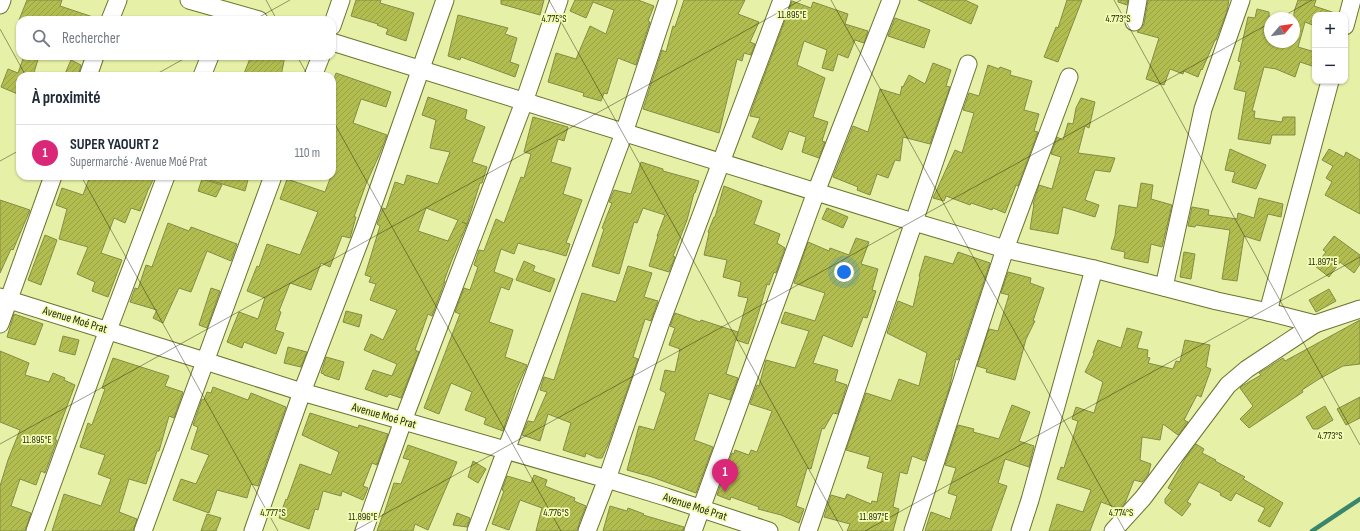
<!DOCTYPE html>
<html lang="fr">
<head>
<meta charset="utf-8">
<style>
	body { margin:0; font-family:"Sofia Sans Condensed",sans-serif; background:#f2f2f3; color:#1f2937 }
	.controls { position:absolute; right:12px; top:12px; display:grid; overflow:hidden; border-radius:8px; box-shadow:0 1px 3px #0004 }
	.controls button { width:36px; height:36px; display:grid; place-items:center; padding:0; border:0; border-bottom:1px solid #e0e1e3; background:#fff; color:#1f2937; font:20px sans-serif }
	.compass { position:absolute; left:1264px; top:12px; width:36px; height:36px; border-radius:50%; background:#fff; box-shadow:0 1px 3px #0004; rotate:61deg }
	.you { position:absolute; left:844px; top:272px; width:14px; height:14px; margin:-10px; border:3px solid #fff; border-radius:50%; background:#1a73e8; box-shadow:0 0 0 6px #1a73e833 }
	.badge { display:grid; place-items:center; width:26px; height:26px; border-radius:50%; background:#db2777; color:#fff; font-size:13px; font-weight:700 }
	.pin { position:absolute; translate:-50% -33px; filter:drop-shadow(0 1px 2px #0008) }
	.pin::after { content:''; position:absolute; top:21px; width:14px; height:12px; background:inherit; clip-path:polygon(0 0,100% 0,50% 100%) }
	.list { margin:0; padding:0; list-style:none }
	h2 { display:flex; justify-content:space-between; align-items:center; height:52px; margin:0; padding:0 16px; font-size:17px }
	h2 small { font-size:13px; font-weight:400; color:#747a83 }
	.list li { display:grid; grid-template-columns:26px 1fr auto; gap:12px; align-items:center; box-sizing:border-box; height:56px; padding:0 16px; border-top:1px solid #e0e1e3 }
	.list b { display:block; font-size:15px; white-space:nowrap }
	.list p { margin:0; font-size:13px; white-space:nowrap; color:#747a83 }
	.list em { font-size:13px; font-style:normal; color:#747a83 }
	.icon { flex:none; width:22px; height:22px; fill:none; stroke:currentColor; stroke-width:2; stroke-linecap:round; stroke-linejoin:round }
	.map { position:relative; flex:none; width:1360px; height:531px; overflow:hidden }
	.search { position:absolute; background:#fff; box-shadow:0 1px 3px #0004; left:16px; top:16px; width:320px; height:44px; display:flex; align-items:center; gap:10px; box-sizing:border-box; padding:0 14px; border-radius:12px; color:#747a83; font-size:15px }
	.panel { position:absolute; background:#fff; box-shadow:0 1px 3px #0004; left:16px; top:72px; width:320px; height:108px; border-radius:12px }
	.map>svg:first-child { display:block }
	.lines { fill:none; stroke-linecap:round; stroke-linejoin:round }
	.stream { stroke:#38866b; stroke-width:4.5 }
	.building { fill:url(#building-hatch); stroke:#848c47; fill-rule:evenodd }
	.street-casing { stroke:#6c732d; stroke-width:19 }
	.street { stroke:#fff; stroke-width:17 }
	.ticks { fill:none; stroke:#26290c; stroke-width:1; stroke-opacity:0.45 }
	.labels { text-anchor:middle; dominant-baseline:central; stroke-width:3.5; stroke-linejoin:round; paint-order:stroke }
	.street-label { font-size:12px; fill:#26290c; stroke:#f3fdb4 }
	.ticks-label { font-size:10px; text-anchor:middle; fill:#26290c; stroke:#f3fdb4; stroke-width:3.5; stroke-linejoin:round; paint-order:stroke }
</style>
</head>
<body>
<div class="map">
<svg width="1360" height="531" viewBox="0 0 1360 531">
	<defs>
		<pattern id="building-hatch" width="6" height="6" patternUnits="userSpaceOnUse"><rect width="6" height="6" fill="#b2bd50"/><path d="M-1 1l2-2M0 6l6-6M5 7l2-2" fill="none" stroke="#99a245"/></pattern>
	</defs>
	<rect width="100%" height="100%" fill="#e6f0a7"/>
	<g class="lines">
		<polyline class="stream" points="1312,531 1360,499"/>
	</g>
	<g class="building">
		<polygon points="27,0 62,0 60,6 96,18 96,20 19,20"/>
		<polygon points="356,0 381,0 380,3 414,13 406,41 386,34 388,29 377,25 378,24 351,16"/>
		<polygon points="501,0 544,0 540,15 501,4"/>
		<polygon points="575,0 638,0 654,6 648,21 650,22 636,65 618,58 607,94 604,93 601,101 583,96 584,93 548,82 556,53 576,59 590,26 606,34 614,10 593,2 586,18 570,11"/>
		<polygon points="684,0 745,0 738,14 759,22 750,42 755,44 751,55 744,53 742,61 737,59 719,133 643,109 662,50 666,52 673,26 675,27"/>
		<polygon points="918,0 965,0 978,6 971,24"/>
		<polygon points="1067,0 1082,0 1058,62 1044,57 1056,27 1058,28"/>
		<polygon points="1118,0 1128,0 1127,5 1118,2"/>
		<polygon points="1148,0 1229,0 1227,11 1216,40 1215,40 1202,70 1201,69 1198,77 1184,71 1183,74 1170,69 1164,85 1146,79 1159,38 1137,32 1144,24"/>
		<polygon points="1298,0 1316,0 1314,6 1338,14 1338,15 1315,15 1315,26 1305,22 1298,47 1315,52 1315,67 1300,62 1295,77 1276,69 1264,67 1252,111 1255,111 1254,118 1282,122 1283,117 1295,117 1295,135 1272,135 1270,144 1238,139 1246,92 1234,89 1241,62 1238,61 1248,17 1255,18 1257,9 1269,12 1270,42 1294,42 1294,12"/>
		<polygon points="792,1 811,8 813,2 848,14 845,24 868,31 864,43 855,40 848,58 838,54 833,71 822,68 827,50 804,41 797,65 825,78 813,117 828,122 822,141 825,142 819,158 802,152 806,137 789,131 782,150 752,137 760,118 750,116 752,109"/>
		<polygon points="458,15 508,28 505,34 517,38 510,62 519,65 515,77 461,57 460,60 448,56"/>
		<polygon points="895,18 930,30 924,48 888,36"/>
		<polygon points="24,56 39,56 33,76 20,76 20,95 1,87 8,69 18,73"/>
		<polygon points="251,56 285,56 281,76 271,76 261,73 260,76 243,76"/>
		<polygon points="71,60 81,65 78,76 64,76"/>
		<polygon points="933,63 951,70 946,86 950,87 930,144 903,137 900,161 895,160 888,178 877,174 870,195 857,190 858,187 833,177 853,126 868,132 880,89 900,95 902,86 903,87 909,75 925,84"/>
		<polygon points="988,65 999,69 1000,67 1011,71 1010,75 1032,81 1024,110 1039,114 1034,131 1038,132 1018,186 1016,185 1005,213 993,208 992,210 971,203 970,205 946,196 944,201 933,198 955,150 962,153 974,113 963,110 969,93 979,96"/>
		<polygon points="336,73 391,92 386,107 361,99 353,123 387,135 380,153 366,184 354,217 356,217 350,238 342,236 330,267 321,263 311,290 290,283 279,311 281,312 275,330 284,333 276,354 244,342 242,348 227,342 239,312 258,319 265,298 247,291 257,266 259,267 267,244 300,255 318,212 280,199 287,179 325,192 331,176 332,176 332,85"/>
		<path d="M 428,97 L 467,110 L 465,119 L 485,127 L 472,162 L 487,167 L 482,183 L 480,183 L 467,224 L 462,222 L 467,224 L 451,262 L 444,281 L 445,281 L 432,316 L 428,314 L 415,350 L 419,352 L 401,398 L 389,394 L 387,397 L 365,389 L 373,370 L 392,376 L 397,364 L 364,350 L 371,334 L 383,340 L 397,310 L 370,300 L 376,284 L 369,282 L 371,277 L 365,275 L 380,226 L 377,224 L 383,208 L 386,209 L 395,182 L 404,185 L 407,175 L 438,184 L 450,152 L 430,148 L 436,120 L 422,115 ZM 426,208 L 458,220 L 448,241 L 418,231 Z"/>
		<polygon points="1081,98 1095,102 1089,128 1085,126 1078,153 1115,158 1110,172 1095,170 1085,200 1099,205 1095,217 1063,207 1058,234 1030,229 1034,204 1033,204 1039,185 1052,189 1061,157 1051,154 1057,137 1063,140 1068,123 1073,124 1076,108"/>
		<polygon points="533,117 568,127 564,141 558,139 551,162 571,168 563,194 582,200 566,243 570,244 566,256 542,249 542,250 518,243 514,254 501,249 494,272 513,279 509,290 501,287 489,322 513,330 505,357 527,365 516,390 503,431 484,424 486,418 465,410 472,392 451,383 439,414 424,408 460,314 455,312 464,288 470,290 478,267 474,265 479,250 484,251 496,219 504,223 521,177 524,178 531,154 524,152"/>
		<polygon points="1230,149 1266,165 1256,189 1232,182 1235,172 1225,170"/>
		<polygon points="1329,149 1344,157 1346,152 1360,160 1360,214 1325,195 1332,182 1326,178 1333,166 1322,160"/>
		<polygon points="641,162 663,169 663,171 699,181 695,193 694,193 687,220 673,256 675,257 669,272 649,266 658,236 657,236 665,215 643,208 637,223 634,222 619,274 592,266 604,229 602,228 612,203 609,202 614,190 631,194"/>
		<polygon points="90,176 155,176 148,190 140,211 131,208 125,223 114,218 101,253 122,260 108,297 92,291 95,282 77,274 88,247 59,239 67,209 56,205 62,188 83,195"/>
		<polygon points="207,176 249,176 245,191 206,179"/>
		<polygon points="202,179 222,185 216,197 198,191"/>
		<polygon points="1141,183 1153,185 1151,199 1172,205 1162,247 1151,244 1148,263 1124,258 1125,252 1111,249 1115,236 1119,205 1137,208"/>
		<polygon points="724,186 762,201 754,224 780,234 777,243 785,248 776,273 774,272 769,285 767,284 758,315 748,344 736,340 748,298 738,296 741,282 723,277 727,260 704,255 709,233 708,232 714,217 715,217"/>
		<polygon points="1259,198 1283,204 1281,217 1268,214 1260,241 1244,236 1237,281 1222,279 1230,230 1196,225 1195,227 1188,226 1192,207 1209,210 1208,215 1237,219 1238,213 1254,218"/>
		<polygon points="0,200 30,210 13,250 11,249 0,273"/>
		<polygon points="827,208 848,217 843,228 822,219"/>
		<polygon points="168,223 189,231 191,227 237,244 231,261 207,251 191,292 179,288 163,323 153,318 157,310 130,302 135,288 138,289 146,265 152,267"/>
		<polygon points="45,235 57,240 41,285 28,280"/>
		<polygon points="1334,236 1360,255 1360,264 1354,273 1340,262 1329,277 1315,266 1326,252 1323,250"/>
		<polygon points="856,238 869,242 861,264 878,269 872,290 876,291 867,318 863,317 852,347 823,335 813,363 838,370 835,381 847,385 838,414 833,413 824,429 822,428 811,469 807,468 796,506 804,509 799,523 781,515 758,509 759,507 731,497 730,500 717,495 732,453 734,454 735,450 749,455 751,450 757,452 772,411 750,404 757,385 759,386 766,360 795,368 809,331 781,323 785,312 815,321 825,293 794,283 808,242 829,251 830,248 849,255"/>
		<polygon points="958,252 990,263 958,360 956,359 949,389 925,461 912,456 907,474 900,472 893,507 899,509 893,531 847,531 850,524 824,517 831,495 845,499 847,494 871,504 872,501 877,502 883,473 867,468 870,457 846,450 866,393 891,401 899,379 919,386 927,353 887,333 898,301 913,307 920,277 919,276 925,256 953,264"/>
		<polygon points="1184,252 1195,254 1191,279 1180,277"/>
		<polygon points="524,261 535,266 533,271 555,279 550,292 516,280"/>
		<polygon points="628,266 652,273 644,297 658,301 651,321 645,319 633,357 638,359 609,442 602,458 597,458 586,453 585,457 563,450 571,423 548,414 540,441 522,435 528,421 534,422 547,392 540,390 544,377 554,380 582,293 616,302"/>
		<polygon points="1008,272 1031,278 1030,283 1044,288 1033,321 1035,321 1026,339 1015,380 986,372 987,369 977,366 989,329 998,331 1009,295 1001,293"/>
		<polygon points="211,288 220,291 207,328 199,325"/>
		<polygon points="1329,289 1336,301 1316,312 1309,300"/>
		<polygon points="346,311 362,315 359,327 343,322"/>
		<polygon points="675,313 700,322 701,320 738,332 726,374 738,378 730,400 709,393 694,440 713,447 696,493 652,477 627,470 639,426 654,430 666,393 660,390 665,370 675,372 680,349 669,345 675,328 670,326"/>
		<polygon points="14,314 43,324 35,345 7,337"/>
		<polygon points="1360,320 1360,364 1343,366 1319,379 1302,390 1303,392 1249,428 1240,419 1253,406 1240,388 1242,386 1261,375 1259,373 1283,358 1285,361"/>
		<polygon points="1127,328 1142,332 1137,348 1148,350 1147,357 1150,358 1148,363 1173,369 1176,361 1180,362 1185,340 1210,345 1206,367 1211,369 1201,397 1197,395 1184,420 1188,422 1178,435 1163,424 1160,440 1142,437 1140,460 1151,464 1148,475 1142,482 1134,480 1125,503 1120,509 1101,502 1090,531 1049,531 1057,504 1083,512 1091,490 1057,479 1061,467 1064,468 1078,421 1072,419 1076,407 1094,413 1103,382 1085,372 1094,354 1093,353 1098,340 1121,348"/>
		<polygon points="63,336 79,340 75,355 59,351"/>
		<polygon points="288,347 307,352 301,367 284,363"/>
		<polygon points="0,351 29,363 25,375 49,382 53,373 65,378 64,380 75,385 61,422 55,440 57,440 45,473 41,471 36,485 20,479 11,506 31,513 25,531 0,531 0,486 8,460 20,430 0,422"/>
		<polygon points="326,357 344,362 339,380 324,375 324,374 321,373"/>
		<polygon points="113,358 169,376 165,386 183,392 174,418 169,416 159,451 157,451 146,484 129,479 119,512 137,519 133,531 52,531 64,494 101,506 111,479 98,474 105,455 80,447 88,423 92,425 105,389 102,388"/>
		<polygon points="213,387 248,400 251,393 286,407 258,486 251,484 247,498 217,490 209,513 173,500 181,479 196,484 209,455 191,449 198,427 193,425 202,399 204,400 207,392 211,393"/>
		<polygon points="1360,397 1360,418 1346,425 1337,409"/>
		<polygon points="1012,405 1030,412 1019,441 1034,446 1029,467 1005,459 998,483 1007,486 991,531 925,531 931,512 950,519 957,496 948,493 956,468 945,465 958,425 974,429 973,432 999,439"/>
		<polygon points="1325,406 1333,420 1318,429 1313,429 1306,417"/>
		<polygon points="310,413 358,428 359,425 388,434 377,465 372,463 363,486 368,488 363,500 342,491 341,496 323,491 318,510 315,509 309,529 279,518 286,499 287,500 300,464 331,475 339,452 302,435"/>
		<polygon points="1196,444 1204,449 1202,453 1216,460 1215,461 1245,477 1243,479 1283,503 1270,527 1258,521 1265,508 1236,493 1231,501 1220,495 1221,493 1199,482 1187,502 1191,504 1182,516 1165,503 1165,499 1172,490 1168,488 1186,457"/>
		<polygon points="408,445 457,462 428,530 415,524 413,531 377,531 383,514 384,514 394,483 401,484 410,460 403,458"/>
		<polygon points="473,461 486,469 478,483 468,477"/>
		<polygon points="534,475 547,480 545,486 575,498 574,501 586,506 580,521 577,531 536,531 542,508 520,500 509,530 492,524 504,491 502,490 507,476 531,483"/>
		<polygon points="610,506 627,511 628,508 644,514 643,515 684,527 683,531 603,531"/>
		<polygon points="457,513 470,518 467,527 453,525"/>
		<polygon points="207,514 221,518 216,531 201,531"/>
	</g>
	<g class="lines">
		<defs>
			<g id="street">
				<polyline points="189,0 259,20"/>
				<polyline points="0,5 2,0"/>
				<polyline points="110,20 118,0"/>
				<polyline points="1134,22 1138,0"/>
				<polyline points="332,26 341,0"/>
				<polyline points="1345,26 1352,0"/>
				<polyline points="332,42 897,217 1005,249 1094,269 1217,301 1268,312 1315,324 1360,309"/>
				<polyline points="88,76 95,56"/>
				<polyline points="202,76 210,56"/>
				<polyline points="313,76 321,56"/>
				<polyline points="1164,287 1203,109 1241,0"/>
				<polyline points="0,297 205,361 302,392 607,479 666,497 769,531"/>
				<polyline points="1268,312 1330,81"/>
				<polyline points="0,324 53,176"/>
				<polyline points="35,531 108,330 166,176"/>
				<polyline points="143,531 273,176"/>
				<polyline points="253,531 302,392 364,230 445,0"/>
				<polyline points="364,531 403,421 524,102 559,0"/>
				<polyline points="476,531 624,133 668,0"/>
				<polyline points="587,531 607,479 661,322 782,0"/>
				<polyline points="693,531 816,192 891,0"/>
				<polyline points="808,531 968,64"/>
				<polyline points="913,531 1005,249 1069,77"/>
				<polyline points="1020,531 1030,500 1094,269"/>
				<polyline points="1113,531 1143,498 1228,385 1247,369 1315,324"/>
			</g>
		</defs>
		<use href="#street" class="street-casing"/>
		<use href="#street" class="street"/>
	</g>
	<path class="ticks" d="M 266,0 L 277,20M 549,0 L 843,531M 831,0 L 1125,531M 1114,0 L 1360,445M 1280,18 L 1312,0M 254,20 L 290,0M 0,29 L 26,76M 297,56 L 308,76M 153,76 L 189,56M 332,119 L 561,531M 0,161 L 20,150M 81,176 L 278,531M 0,444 L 801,0M 354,531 L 1270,23M 865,531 L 1360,257"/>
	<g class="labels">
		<g class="street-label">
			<text transform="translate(75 320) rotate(17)">Avenue Moé Prat</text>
			<text transform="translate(384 416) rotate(16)">Avenue Moé Prat</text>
			<text transform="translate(695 507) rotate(18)">Avenue Moé Prat</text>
		</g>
	</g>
	<g class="ticks-label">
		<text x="792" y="18">11.895°E</text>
		<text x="554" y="22">4.775°S</text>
		<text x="1118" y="22">4.773°S</text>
		<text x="1323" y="265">11.897°E</text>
		<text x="1330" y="439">4.773°S</text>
		<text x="37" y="443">11.895°E</text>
		<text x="273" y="516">4.777°S</text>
		<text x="556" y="516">4.776°S</text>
		<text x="1121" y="516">4.774°S</text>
		<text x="363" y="520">11.896°E</text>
		<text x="874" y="520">11.897°E</text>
	</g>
</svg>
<div class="controls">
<button>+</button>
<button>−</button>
</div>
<svg class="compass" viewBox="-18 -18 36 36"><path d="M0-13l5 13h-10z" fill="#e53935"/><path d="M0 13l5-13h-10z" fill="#747a83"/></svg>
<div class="you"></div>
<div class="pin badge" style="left:725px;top:492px">1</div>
<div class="search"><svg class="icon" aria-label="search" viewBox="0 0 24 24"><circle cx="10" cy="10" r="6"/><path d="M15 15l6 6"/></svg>Rechercher</div>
<section class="panel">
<h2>À proximité<small></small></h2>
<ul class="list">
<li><span class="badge">1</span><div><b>SUPER YAOURT 2</b><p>Supermarché · Avenue Moé Prat</p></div><em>110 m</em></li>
</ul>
</section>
</div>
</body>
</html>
